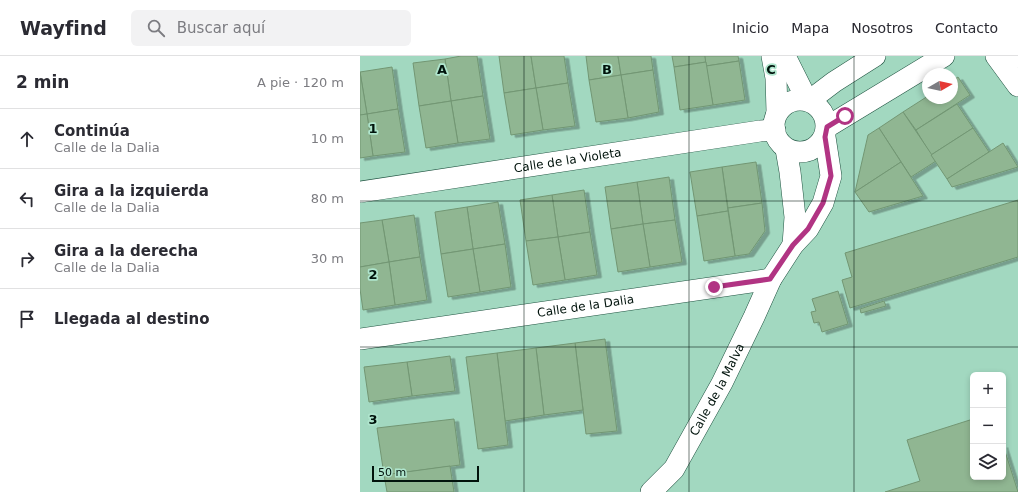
<!DOCTYPE html>
<html lang="es">
<head>
<meta charset="utf-8">
<style>
	body { margin:0; font-family:"DejaVu Sans",sans-serif; background:#f2f2f3; color:#2b2b33 }
	.controls { position:absolute; right:12px; bottom:12px; display:grid; overflow:hidden; border-radius:6px; box-shadow:0 2px 6px #0003 }
	.controls button { width:36px; height:36px; display:grid; place-items:center; padding:0; border:0; border-bottom:1px solid #e1e1e2; background:#fff; color:#2b2b33; font:20px sans-serif }
	.compass { position:absolute; left:562px; top:12px; width:36px; height:36px; border-radius:50%; background:#fff; box-shadow:0 2px 6px #0003; rotate:81deg }
	.scale { position:absolute; left:12px; bottom:10px; width:107px; box-sizing:border-box; padding-left:4px; border:2px solid #01130c; border-top:0; font-size:11px; line-height:14px; white-space:nowrap; color:#01130c; -webkit-text-stroke:3px #afe5cd; paint-order:stroke }
	.stop { position:absolute; width:12px; height:12px; margin:-9px; border:3px solid #b13483; border-radius:50%; background:#fff }
	.stop.end { background:#b13483; border-color:#fff; box-shadow:0 1px 4px #0008 }
	.list { margin:0; padding:0; list-style:none }
	h2 { display:flex; justify-content:space-between; align-items:center; height:52px; margin:0; padding:0 16px; font-size:17px }
	h2 small { font-size:13px; font-weight:400; color:#7c7c81 }
	.list li { display:grid; grid-template-columns:26px 1fr auto; gap:12px; align-items:center; box-sizing:border-box; height:60px; padding:0 16px; border-top:1px solid #e1e1e2 }
	.list b { display:block; font-size:15px; white-space:nowrap }
	.list p { margin:0; font-size:13px; white-space:nowrap; color:#7c7c81 }
	.list em { font-size:13px; font-style:normal; color:#7c7c81 }
	.icon { flex:none; width:22px; height:22px; fill:none; stroke:currentColor; stroke-width:2; stroke-linecap:round; stroke-linejoin:round }
	.map { position:relative; flex:none; width:658px; height:436px; overflow:hidden }
	header { display:flex; align-items:center; gap:24px; box-sizing:border-box; height:56px; padding:0 20px; background:#fff; border-bottom:1px solid #e1e1e2 }
	header strong { font-size:19px }
	nav { display:flex; gap:22px; margin-inline-start:auto; font-size:14px }
	.search { width:280px; height:36px; background:#f2f2f3; display:flex; align-items:center; gap:10px; box-sizing:border-box; padding:0 14px; border-radius:6px; color:#7c7c81; font-size:15px }
	main { display:flex }
	aside { flex:1; background:#fff }
	.map>svg:first-child { display:block }
	.building { fill:#90b692; stroke:#729673; filter:url(#shadow) }
	.lines { fill:none; stroke-linecap:round; stroke-linejoin:round }
	.minor-casing { stroke:#1f5340; stroke-width:22 }
	.major-casing { stroke:#1f5340; stroke-width:24 }
	.minor { stroke:#fff; stroke-width:21 }
	.major { stroke:#fff; stroke-width:22 }
	.route { stroke:#b13483; stroke-width:5 }
	.grid { fill:none; stroke:#01130c; stroke-width:1; stroke-opacity:0.55 }
	.labels { text-anchor:middle; dominant-baseline:central; stroke-width:3.5; stroke-linejoin:round; paint-order:stroke }
	.street-label { font-size:12px; fill:#01130c; stroke:#afe5cd }
	.grid-label { font-size:13px; text-anchor:middle; font-weight:bold; fill:#01130c; stroke:#afe5cd; stroke-width:3.5; stroke-linejoin:round; paint-order:stroke }
</style>
</head>
<body>
<header>
<strong>Wayfind</strong>
<div class="search"><svg class="icon" aria-label="search" viewBox="0 0 24 24"><circle cx="10" cy="10" r="6"/><path d="M15 15l6 6"/></svg>Buscar aquí</div>
<nav><a>Inicio</a><a>Mapa</a><a>Nosotros</a><a>Contacto</a></nav>
</header>
<main>
<aside>
<h2>2 min<small>A pie · 120 m</small></h2>
<ul class="list">
<li><svg class="icon" aria-label="ahead" viewBox="0 0 24 24"><path d="M12 20V5M6 11l6-6 6 6"/></svg><div><b>Continúa</b><p>Calle de la Dalia</p></div><em>10 m</em></li>
<li><svg class="icon" aria-label="left" viewBox="0 0 24 24"><path d="M17 20v-9H6M10 6l-5 5 5 5"/></svg><div><b>Gira a la izquierda</b><p>Calle de la Dalia</p></div><em>80 m</em></li>
<li><svg class="icon" aria-label="right" viewBox="0 0 24 24"><path d="M7 20v-9h11M14 6l5 5-5 5"/></svg><div><b>Gira a la derecha</b><p>Calle de la Dalia</p></div><em>30 m</em></li>
<li><svg class="icon" aria-label="arrive" viewBox="0 0 24 24"><path d="M6 21V4h12l-3 4 3 4H6"/></svg><div><b>Llegada al destino</b></div></li>
</ul>
</aside>
<div class="map">
<svg width="658" height="436" viewBox="0 0 658 436">
	<defs>
		<filter id="shadow"><feDropShadow dx="4.5" dy="2.5" stdDeviation="0" flood-color="#0004"/></filter>
	</defs>
	<rect width="100%" height="100%" fill="#a2d8c0"/>
	<g class="building">
		<polygon points="101,0 117,0 123,40 91,45 85,3"/>
		<polygon points="139,0 171,0 176,32 144,37"/>
		<polygon points="171,0 204,0 208,27 176,32"/>
		<polygon points="226,0 258,0 261,19 229,24"/>
		<polygon points="258,0 291,0 293,14 261,19"/>
		<polygon points="312,0 345,0 346,6 314,11"/>
		<polygon points="345,0 378,0 379,5 346,10"/>
		<polygon points="85,3 91,45 59,50 53,7"/>
		<polygon points="379,5 385,44 353,49 346,10"/>
		<polygon points="346,6 353,49 320,54 314,11"/>
		<polygon points="32,11 38,53 7,58 0,16"/>
		<polygon points="293,14 299,56 268,62 261,19"/>
		<polygon points="0,16 7,58 0,59"/>
		<polygon points="261,19 268,62 236,66 229,24"/>
		<polygon points="598,21 610,39 556,74 543,56 568,40 568,42 592,42 592,25"/>
		<polygon points="208,27 215,70 183,74 176,32"/>
		<polygon points="176,32 183,74 151,79 144,37"/>
		<polygon points="123,40 130,83 98,87 91,45"/>
		<polygon points="91,45 98,87 66,92 59,50"/>
		<polygon points="597,48 613,72 571,99 556,74"/>
		<polygon points="38,53 45,96 13,100 7,58"/>
		<polygon points="543,56 576,105 551,121 519,72"/>
		<polygon points="7,58 13,100 0,102 0,59"/>
		<polygon points="519,72 541,106 495,136 508,79"/>
		<polygon points="613,72 629,96 587,123 571,99"/>
		<polygon points="643,87 658,111 592,131 587,123"/>
		<polygon points="396,106 402,147 368,152 362,111"/>
		<polygon points="541,106 563,140 509,156 495,136"/>
		<polygon points="362,111 368,155 337,160 330,116"/>
		<polygon points="309,121 315,164 283,168 277,126"/>
		<polygon points="277,126 283,168 251,173 245,131"/>
		<polygon points="224,134 230,176 198,181 192,139"/>
		<polygon points="192,139 198,181 166,185 160,144"/>
		<polygon points="658,144 658,201 490,252 482,224 492,221 485,197"/>
		<polygon points="138,146 145,188 113,193 107,151"/>
		<polygon points="402,147 405,175 389,198 375,200 368,152"/>
		<polygon points="107,151 113,193 81,198 75,156"/>
		<polygon points="368,155 375,200 344,205 337,160"/>
		<polygon points="54,159 60,201 29,206 22,164"/>
		<polygon points="22,164 29,206 0,211 0,167"/>
		<polygon points="315,164 322,206 290,211 283,168"/>
		<polygon points="283,168 290,211 258,216 251,173"/>
		<polygon points="230,176 237,219 205,224 198,181"/>
		<polygon points="198,181 205,224 173,229 166,185"/>
		<polygon points="145,188 151,231 120,236 113,193"/>
		<polygon points="113,193 120,236 88,241 81,198"/>
		<polygon points="60,201 67,244 35,249 29,206"/>
		<polygon points="29,206 35,249 3,254 0,233 0,211"/>
		<polygon points="478,235 488,268 462,276 459,266 454,267 451,256 456,255 452,243"/>
		<polygon points="524,245 526,250 501,257 500,253"/>
		<polygon points="245,283 257,375 226,378 215,287"/>
		<polygon points="215,287 223,354 184,359 176,292"/>
		<polygon points="176,292 184,359 145,365 137,297"/>
		<polygon points="137,297 148,389 118,393 106,301"/>
		<polygon points="90,300 95,335 52,340 47,306"/>
		<polygon points="47,306 52,340 9,346 4,311"/>
		<polygon points="94,363 100,409 24,419 17,372"/>
		<polygon points="613,363 613,421 643,421 643,389 658,436 525,436 560,425 547,384"/>
		<polygon points="90,410 94,436 27,436 24,419"/>
	</g>
	<g class="lines">
		<defs>
			<g id="minor">
				<polyline points="412,0 416,22 417,56"/>
				<polyline points="425,0 447,44"/>
				<polyline points="636,0 658,30"/>
				<circle cx="440" cy="70" r="26"/>
				<polyline points="449,45 474,26 515,0"/>
				<polyline points="467,71 584,0"/>
				<polyline points="426,93 430,116 435,161 433,189"/>
				<path id="s1" d="M 0,136 L 400,75 L 415,74"/>
				<path id="s2" d="M 0,283 L 411,223"/>
				<path id="s3" d="M 291,436 L 314,413 L 362,327 L 394,261 L 411,223 L 433,189 L 448,173 L 463,147 L 471,120 L 465,81"/>
			</g>
			<polyline id="major" points="657,0 658,1"/>
		</defs>
		<use href="#minor" class="minor-casing"/>
		<use href="#major" class="major-casing"/>
		<use href="#minor" class="minor"/>
		<use href="#major" class="major"/>
	</g>
	<g class="lines">
		<polyline class="route" points="354,231 410,223 433,189 448,173 463,147 471,120 465,81 467,71 485,60"/>
	</g>
	<path class="grid" d="M 164,0 L 164,436M 329,0 L 329,436M 494,0 L 494,436M 0,145 L 658,145M 0,291 L 658,291"/>
	<g class="labels">
		<g class="street-label">
			<text stroke="none"><textPath href="#s1" startOffset="210">Calle de la Violeta</textPath></text>
			<text stroke="none"><textPath href="#s2" startOffset="228">Calle de la Dalia</textPath></text>
			<text stroke="none"><textPath href="#s3" startOffset="123">Calle de la Malva</textPath></text>
		</g>
	</g>
	<g class="grid-label">
		<text x="82" y="18">A</text>
		<text x="247" y="18">B</text>
		<text x="411" y="18">C</text>
		<text x="13" y="77">1</text>
		<text x="13" y="223">2</text>
		<text x="13" y="368">3</text>
	</g>
</svg>
<div class="controls">
<button>+</button>
<button>−</button>
<button><svg class="icon" aria-label="layers" viewBox="0 0 24 24"><path d="M12 4l9 5-9 5-9-5zM3 14l9 5 9-5"/></svg></button>
</div>
<svg class="compass" viewBox="-18 -18 36 36"><path d="M0-13l5 13h-10z" fill="#e53935"/><path d="M0 13l5-13h-10z" fill="#7c7c81"/></svg>
<div class="scale">50 m</div>
<div class="stop" style="left:485px;top:60px"></div>
<div class="stop end" style="left:354px;top:231px"></div>
</div>
</main>
</body>
</html>
